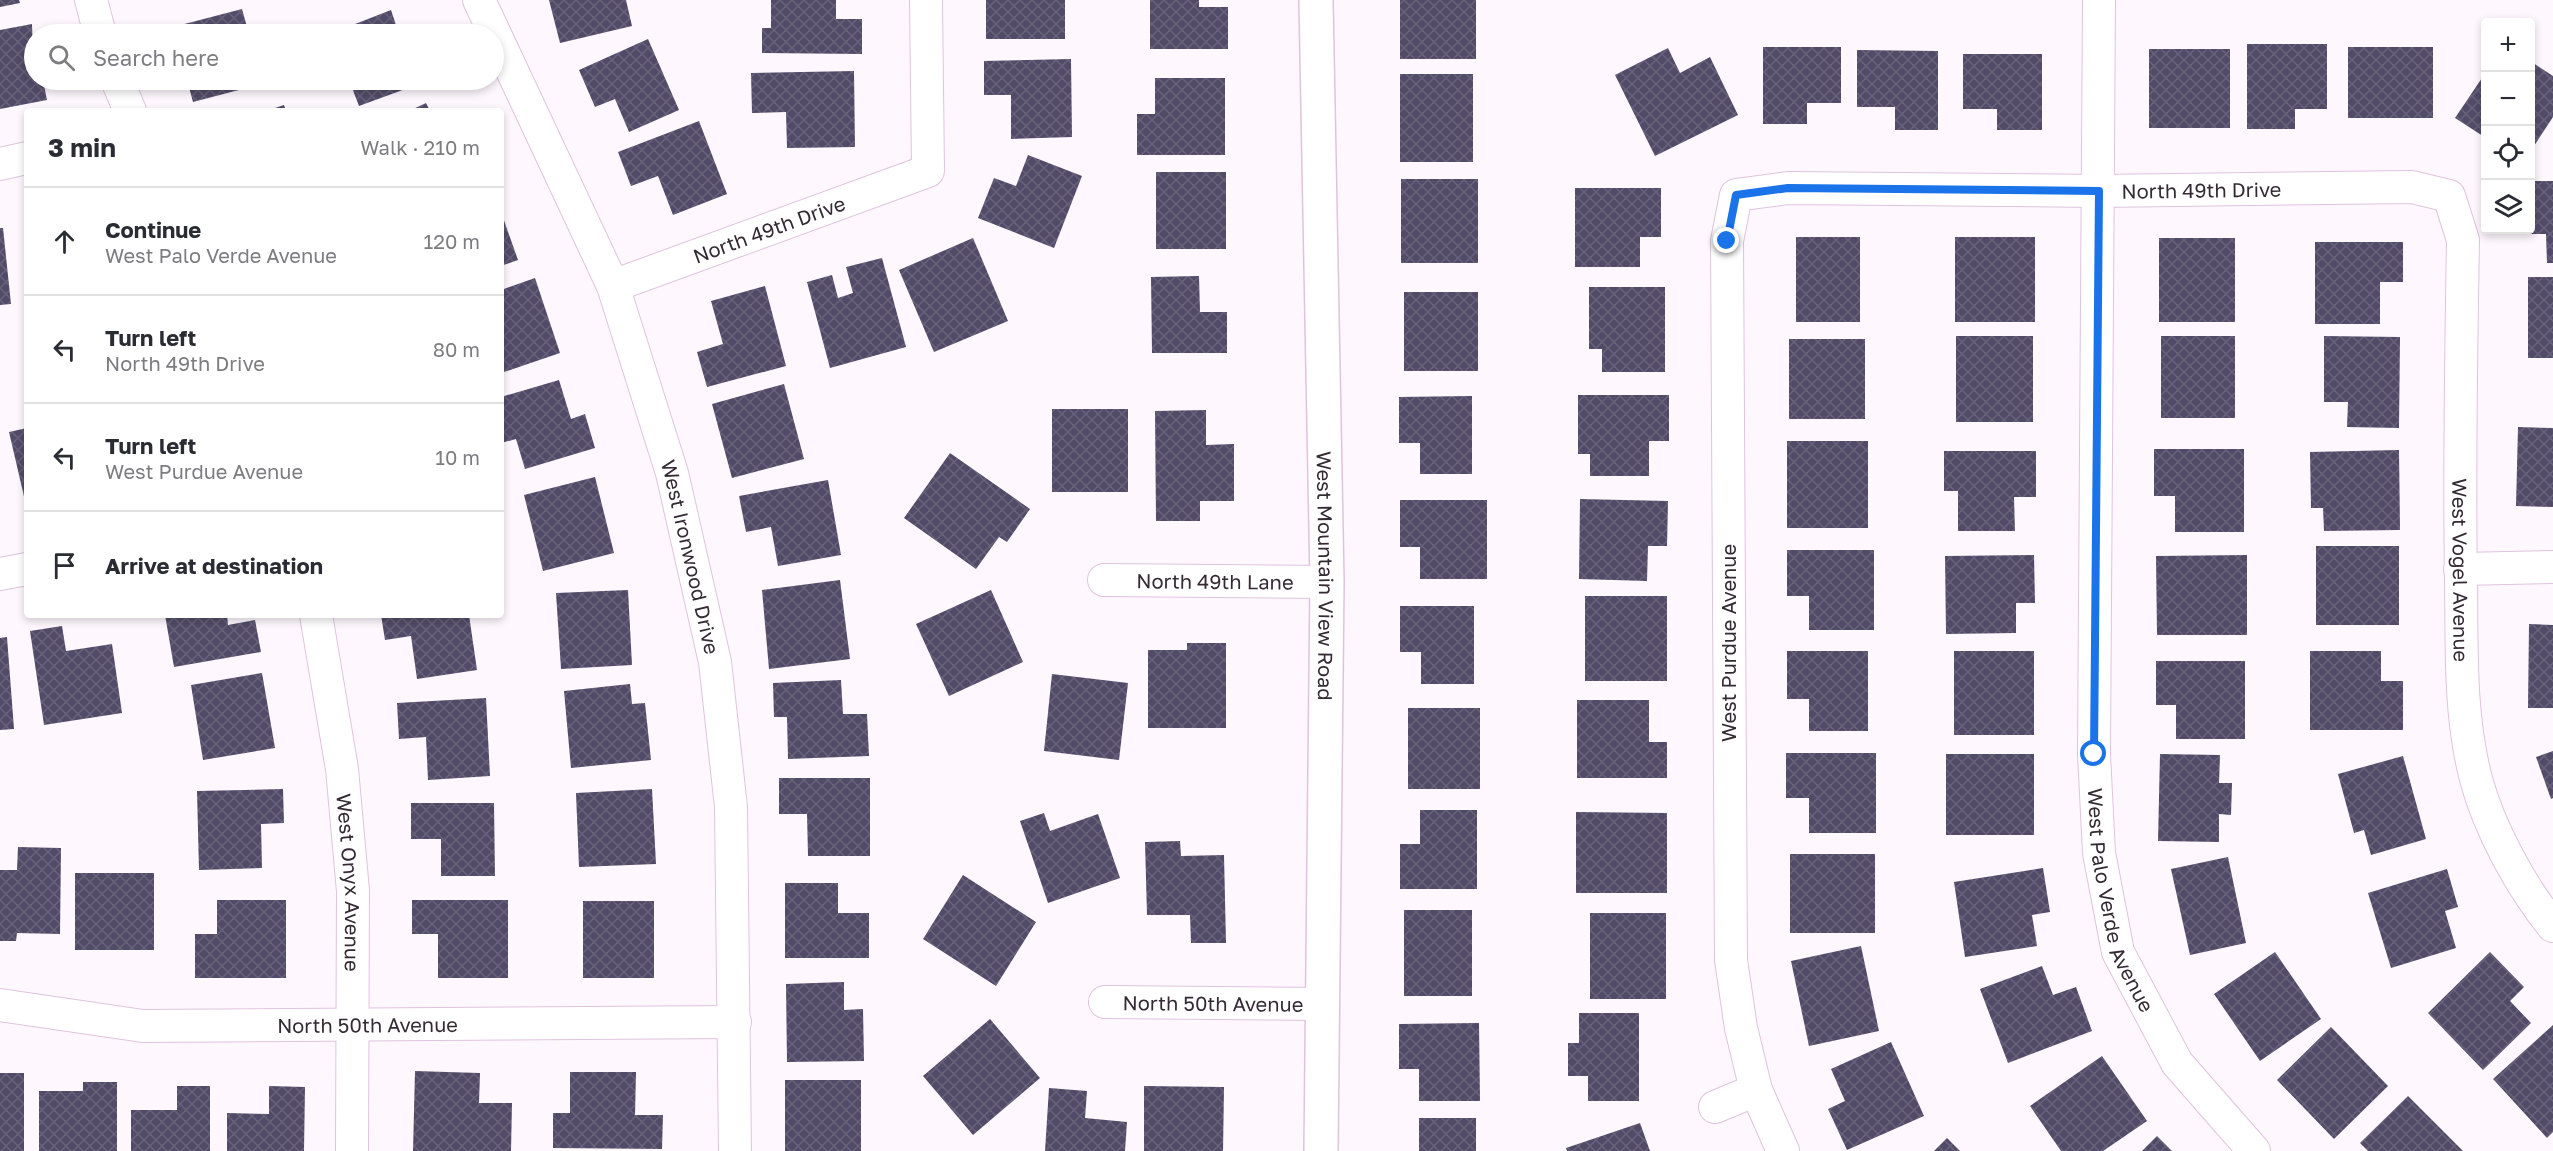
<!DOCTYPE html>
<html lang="en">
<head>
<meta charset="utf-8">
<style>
	body { margin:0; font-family:"Golos Text",sans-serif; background:#f2f2f3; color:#2b2b33 }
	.controls { position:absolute; right:18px; top:18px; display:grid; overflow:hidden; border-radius:6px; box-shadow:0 3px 9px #0003 }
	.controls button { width:54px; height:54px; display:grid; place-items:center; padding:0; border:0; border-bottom:2px solid #e1e1e2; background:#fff; color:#2b2b33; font:30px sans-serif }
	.stop { position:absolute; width:18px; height:18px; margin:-14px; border:4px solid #1a73e8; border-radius:50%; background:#fff }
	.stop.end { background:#1a73e8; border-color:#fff; box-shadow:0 2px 6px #0008 }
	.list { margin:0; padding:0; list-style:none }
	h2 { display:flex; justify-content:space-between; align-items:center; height:78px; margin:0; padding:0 24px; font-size:26px }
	h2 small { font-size:20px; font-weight:400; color:#7c7c81 }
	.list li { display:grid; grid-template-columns:39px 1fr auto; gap:18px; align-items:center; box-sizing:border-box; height:108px; padding:0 24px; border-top:2px solid #e1e1e2 }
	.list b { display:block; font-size:22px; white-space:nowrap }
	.list p { margin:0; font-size:20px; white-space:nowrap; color:#7c7c81 }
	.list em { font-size:20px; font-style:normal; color:#7c7c81 }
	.icon { flex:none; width:33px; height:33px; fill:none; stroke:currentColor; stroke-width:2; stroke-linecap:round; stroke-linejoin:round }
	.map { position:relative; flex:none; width:2553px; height:1151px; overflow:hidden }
	.search { position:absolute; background:#fff; box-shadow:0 3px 9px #0003; left:24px; top:24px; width:480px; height:66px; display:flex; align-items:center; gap:15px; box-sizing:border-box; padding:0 21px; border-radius:33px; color:#7c7c81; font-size:22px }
	.panel { position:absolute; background:#fff; box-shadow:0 3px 9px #0003; left:24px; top:108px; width:480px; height:510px; border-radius:6px }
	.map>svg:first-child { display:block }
	.building { fill:url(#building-cross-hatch) }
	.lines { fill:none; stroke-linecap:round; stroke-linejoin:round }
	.street-casing { stroke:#dfc3de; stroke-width:34 }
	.secondary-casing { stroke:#dfc3de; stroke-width:36 }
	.street { stroke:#fff; stroke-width:32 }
	.secondary { stroke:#fff; stroke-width:33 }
	.route { stroke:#1a73e8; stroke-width:8 }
	.labels { text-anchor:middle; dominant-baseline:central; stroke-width:6; stroke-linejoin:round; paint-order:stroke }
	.street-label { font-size:20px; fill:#342a34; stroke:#fff }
</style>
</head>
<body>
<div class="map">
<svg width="2553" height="1151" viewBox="0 0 2553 1151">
	<defs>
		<pattern id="building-cross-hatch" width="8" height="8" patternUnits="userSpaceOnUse" patternTransform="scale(1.5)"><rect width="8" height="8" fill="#524b68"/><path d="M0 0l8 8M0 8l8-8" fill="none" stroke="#68627a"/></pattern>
	</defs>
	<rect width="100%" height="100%" fill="#fef8fe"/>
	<g class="building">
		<polygon points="0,0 19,0 20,3 0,7"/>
		<polygon points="549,0 626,0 632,26 560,43"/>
		<polygon points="771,0 836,0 836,19 862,19 862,54 762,53 762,28 771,28"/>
		<rect x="986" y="0" width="79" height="39"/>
		<polygon points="1150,0 1199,0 1199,7 1228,7 1228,49 1150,49"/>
		<rect x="1400" y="0" width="76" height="59"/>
		<polygon points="242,9 249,34 175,34 173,27"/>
		<polygon points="391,10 399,34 332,34 332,33"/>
		<polygon points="32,24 34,80 43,80 47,100 0,109 0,30"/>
		<polygon points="648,39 679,110 629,132 615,99 595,107 579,70"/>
		<polygon points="2247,44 2327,44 2327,109 2295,109 2295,129 2247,129"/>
		<polygon points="1763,47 1841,47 1841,103 1807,103 1807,124 1763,124"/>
		<rect x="2348" y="47" width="85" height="71"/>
		<polygon points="1668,48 1680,73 1710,57 1738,115 1655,156 1615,75"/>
		<rect x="2149" y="49" width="81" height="79"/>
		<polygon points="1857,50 1938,51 1938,130 1895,130 1895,107 1857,107"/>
		<polygon points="1963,54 2042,54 2042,130 1997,130 1997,109 1963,109"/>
		<polygon points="1071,59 1072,137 1011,139 1011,95 984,95 984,61"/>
		<polygon points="2530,61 2553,76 2553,117 2530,152"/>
		<polygon points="854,71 855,147 787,148 786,112 752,113 751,73"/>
		<polygon points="2486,72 2486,138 2455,118"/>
		<rect x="1400" y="74" width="73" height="88"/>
		<polygon points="1155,78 1225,78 1225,155 1137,155 1137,114 1155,114"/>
		<polygon points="187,80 261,80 262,84 193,102"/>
		<polygon points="349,80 430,80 359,106"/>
		<polygon points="426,103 430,111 409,111"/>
		<polygon points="284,105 286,111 266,111"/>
		<polygon points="699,121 727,194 673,215 658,176 631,186 618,152"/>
		<polygon points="1028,155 1082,176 1054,248 978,218 994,178 1016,186"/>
		<rect x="1156" y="172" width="70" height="77"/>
		<rect x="1401" y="179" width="77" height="84"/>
		<polygon points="2530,181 2553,181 2553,263 2547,263 2546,234 2530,234"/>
		<polygon points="1575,188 1661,188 1661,237 1640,237 1640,267 1575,267"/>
		<polygon points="501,212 518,260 501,266"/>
		<polygon points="0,228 3,228 11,304 0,305"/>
		<rect x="1796" y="237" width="64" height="85"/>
		<rect x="1955" y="237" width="80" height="85"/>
		<polygon points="973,238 1008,321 934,352 899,270"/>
		<rect x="2159" y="238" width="76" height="84"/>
		<polygon points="2315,242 2403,242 2403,282 2380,282 2380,324 2315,324"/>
		<polygon points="882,258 906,347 830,368 807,282 832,275 838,298 853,293 846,267"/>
		<polygon points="1199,276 1200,312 1227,312 1227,353 1152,353 1151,277"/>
		<rect x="2528" y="277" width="25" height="81"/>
		<polygon points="535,278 560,353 501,373 501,290"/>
		<polygon points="765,286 786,366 707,387 697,352 723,344 711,301"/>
		<polygon points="1589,287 1665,287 1665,372 1602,372 1602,349 1589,349"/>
		<rect x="1404" y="292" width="74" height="79"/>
		<rect x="1956" y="336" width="77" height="86"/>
		<rect x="2161" y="336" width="74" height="82"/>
		<polygon points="2324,336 2400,337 2399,428 2347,427 2348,402 2324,402"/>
		<rect x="1789" y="339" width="76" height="80"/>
		<polygon points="559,380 571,419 585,414 595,448 525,469 516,439 501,443 501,397"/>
		<polygon points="784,384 804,459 732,478 712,404"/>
		<polygon points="1578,395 1669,395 1669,441 1649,441 1649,476 1590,476 1590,454 1578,454"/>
		<polygon points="1472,396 1472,474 1420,474 1420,443 1399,443 1399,397"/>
		<rect x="1052" y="409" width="76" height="83"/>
		<polygon points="1206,410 1206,445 1234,444 1234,501 1200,501 1200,521 1156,521 1155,411"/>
		<polygon points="2518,427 2553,428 2553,507 2516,506"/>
		<polygon points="27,428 27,505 26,505 9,432"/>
		<rect x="1787" y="441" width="81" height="87"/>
		<polygon points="2154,449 2244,449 2244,532 2175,532 2175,496 2154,496"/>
		<polygon points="2399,450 2400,530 2324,531 2323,508 2311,508 2310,452"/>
		<polygon points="1944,451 2036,451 2036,497 2014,497 2015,531 1958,531 1958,491 1944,491"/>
		<polygon points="950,453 1030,509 1007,542 999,537 976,569 904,518"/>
		<polygon points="595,477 614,553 543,571 524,495"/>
		<polygon points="828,480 841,555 778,566 771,527 746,532 739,496"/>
		<polygon points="1580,499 1668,501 1667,546 1648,546 1647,581 1579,579"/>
		<polygon points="1400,500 1487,500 1487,579 1420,579 1420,547 1400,547"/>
		<rect x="2316" y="546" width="83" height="79"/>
		<polygon points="1787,550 1874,550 1874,630 1809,630 1809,596 1787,596"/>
		<polygon points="2034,555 2035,603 2016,603 2016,633 1946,634 1945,556"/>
		<polygon points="2247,555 2247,635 2157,635 2156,556"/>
		<polygon points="840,580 850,659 769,669 762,590"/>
		<polygon points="628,590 632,665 561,669 556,593"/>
		<polygon points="991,590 1023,662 949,696 916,624"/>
		<rect x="1585" y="596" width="82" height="85"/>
		<polygon points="1400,606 1474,606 1474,684 1421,684 1421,652 1400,652"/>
		<polygon points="165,615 227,615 228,625 255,620 261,652 174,667"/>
		<polygon points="381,615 469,615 477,670 417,679 411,636 385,640"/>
		<polygon points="2529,624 2553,625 2553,708 2528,708"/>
		<polygon points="62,626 66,651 112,644 122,713 44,725 30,631"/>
		<polygon points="7,637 14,729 0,730 0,638"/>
		<polygon points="1187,643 1226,643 1226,728 1148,728 1148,650 1187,650"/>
		<polygon points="1787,651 1868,651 1868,731 1809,731 1809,699 1787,699"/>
		<rect x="1954" y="651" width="80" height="84"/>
		<polygon points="2310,651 2381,651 2381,681 2403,681 2403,730 2310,730"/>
		<polygon points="2156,661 2245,661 2245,739 2176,739 2176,705 2156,705"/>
		<polygon points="262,673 275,748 203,760 191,685"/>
		<polygon points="1052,674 1128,683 1119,760 1044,751"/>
		<polygon points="841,680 843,714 867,714 869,756 788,759 787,717 774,717 773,683"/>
		<polygon points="630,684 632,704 645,703 651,760 571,768 564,691"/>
		<polygon points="486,698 490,776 428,780 426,737 399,739 397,703"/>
		<polygon points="1577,700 1649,700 1649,742 1667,742 1667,778 1577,778"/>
		<rect x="1408" y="708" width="72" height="81"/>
		<polygon points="2553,751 2553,798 2551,799 2536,757"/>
		<polygon points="1786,753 1876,753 1876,833 1809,833 1809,798 1786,798"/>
		<rect x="1946" y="754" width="88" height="81"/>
		<polygon points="2160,754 2220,755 2219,783 2232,783 2231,815 2219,814 2219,842 2158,841"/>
		<polygon points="2403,756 2426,839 2371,855 2364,830 2354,833 2338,774"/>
		<polygon points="779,778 870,778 870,856 808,856 807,814 779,814"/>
		<polygon points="283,789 284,823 261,824 262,868 199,870 197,791"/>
		<polygon points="652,789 656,864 579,867 576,793"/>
		<polygon points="411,803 494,803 495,876 441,876 441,839 411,839"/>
		<polygon points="1420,810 1477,810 1477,889 1400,889 1400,844 1420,844"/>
		<polygon points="1576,812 1667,813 1667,893 1576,893"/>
		<polygon points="1044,813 1050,831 1098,814 1120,878 1048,903 1020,821"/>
		<polygon points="1180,841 1181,856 1224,855 1226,943 1191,943 1190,915 1147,915 1145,842"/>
		<polygon points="18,847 61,848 60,934 17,933 16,941 0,941 0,870 17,870"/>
		<rect x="1790" y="854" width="85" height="79"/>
		<polygon points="2228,857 2246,943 2190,955 2171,869"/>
		<polygon points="2043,868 2050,912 2032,915 2037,946 1965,957 1954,882"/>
		<polygon points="2447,869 2458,907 2445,911 2456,948 2391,968 2368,893"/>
		<rect x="75" y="873" width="79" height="77"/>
		<polygon points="963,875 1036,922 996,986 923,939"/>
		<polygon points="785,883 838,883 838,913 869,913 869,958 785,958"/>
		<polygon points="217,900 286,900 286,978 195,978 195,934 217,934"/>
		<polygon points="412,900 508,900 508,978 438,978 438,934 412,934"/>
		<rect x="583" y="901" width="71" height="77"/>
		<rect x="1404" y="910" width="68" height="86"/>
		<rect x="1590" y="913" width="76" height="86"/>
		<polygon points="1861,946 1879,1031 1809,1046 1791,961"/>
		<polygon points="2275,952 2321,1019 2260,1061 2214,994"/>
		<polygon points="2490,952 2524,987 2510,1001 2531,1023 2483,1070 2428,1013"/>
		<polygon points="2042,966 2053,995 2076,987 2092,1031 2008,1063 1980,989"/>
		<polygon points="844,982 844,1010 863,1009 864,1061 787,1062 786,984"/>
		<polygon points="1579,1013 1639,1013 1639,1101 1588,1101 1588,1076 1568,1076 1568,1043 1579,1043"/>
		<polygon points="990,1019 1040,1078 973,1135 923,1076"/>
		<polygon points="1479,1023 1480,1101 1419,1101 1419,1069 1399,1069 1399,1024"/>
		<polygon points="2553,1025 2553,1132 2547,1138 2493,1079"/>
		<polygon points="2331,1027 2388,1086 2334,1139 2277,1080"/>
		<polygon points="1891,1042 1924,1116 1847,1150 1828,1109 1845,1101 1831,1069"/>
		<polygon points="2102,1056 2147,1121 2103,1151 2061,1151 2030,1106"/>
		<polygon points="415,1071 480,1073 479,1103 512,1103 511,1151 413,1151"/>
		<polygon points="570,1072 636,1072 635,1115 663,1115 662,1149 553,1148 553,1113 570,1113"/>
		<rect x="0" y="1073" width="24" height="78"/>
		<rect x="785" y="1080" width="76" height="71"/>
		<polygon points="83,1082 117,1082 117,1151 39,1151 39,1091 83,1091"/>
		<polygon points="177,1086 210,1086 210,1151 131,1151 131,1110 177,1110"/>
		<polygon points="269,1086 305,1087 304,1151 227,1151 227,1113 269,1114"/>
		<polygon points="1144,1086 1224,1087 1223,1151 1144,1151"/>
		<polygon points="1049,1088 1087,1091 1085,1118 1127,1122 1125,1151 1045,1151"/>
		<polygon points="2408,1096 2463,1151 2368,1151 2360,1143"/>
		<rect x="1419" y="1118" width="57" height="33"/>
		<polygon points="1640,1123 1650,1151 1567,1151 1566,1148"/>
		<polygon points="2157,1136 2172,1151 2142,1151"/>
		<polygon points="1947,1138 1960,1151 1934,1151"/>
	</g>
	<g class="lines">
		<defs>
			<g id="street">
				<polyline points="91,0 100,34"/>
				<path id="s1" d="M 479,0 L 613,286 L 672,473 L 715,662 L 731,807 L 735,1151"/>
				<path id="s2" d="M 2099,0 L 2094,754 L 2099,853 L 2118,952 L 2177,1063 L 2254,1151"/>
				<polyline points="117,80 130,111"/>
				<polyline points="0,164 27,158"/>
				<path id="s3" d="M 613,286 L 928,171 L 926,0"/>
				<polyline points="2460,569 2553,567"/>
				<polyline points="0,574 27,569"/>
				<path id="s4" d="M 1104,580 L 1327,582"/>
				<path id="s5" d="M 316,615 L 342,769 L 353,891 L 352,1151"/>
				<path id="s6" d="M 1105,1002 L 1322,1004"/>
				<path id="s7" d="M 0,1005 L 143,1026 L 735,1022"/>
				<polyline points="1715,1107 1756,1090"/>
				<path id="s8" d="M 1783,1151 L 1756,1090 L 1741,1028 L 1731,960 L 1727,241 L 1736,195 L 1788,188 L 2099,191 L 2412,187 L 2449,196 L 2463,240 C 2461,354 2459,467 2461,580 C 2462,647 2459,714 2476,779 C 2489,828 2521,887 2553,926"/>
			</g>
			<g id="secondary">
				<path id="s9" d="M 1316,0 L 1327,582 L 1321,1151"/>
			</g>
		</defs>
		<use href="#street" class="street-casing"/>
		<use href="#secondary" class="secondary-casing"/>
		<use href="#street" class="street"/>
		<use href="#secondary" class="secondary"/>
	</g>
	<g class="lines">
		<polyline class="route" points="1727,241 1736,195 1788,188 2099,191 2094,754"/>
	</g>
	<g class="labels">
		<g class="street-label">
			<text stroke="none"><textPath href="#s8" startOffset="1431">North 49th Drive</textPath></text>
			<text stroke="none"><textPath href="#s3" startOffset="166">North 49th Drive</textPath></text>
			<text stroke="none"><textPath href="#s1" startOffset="598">West Ironwood Drive</textPath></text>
			<text stroke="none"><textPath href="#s8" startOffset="2056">West Vogel Avenue</textPath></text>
			<text stroke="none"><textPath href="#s9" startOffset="576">West Mountain View Road</textPath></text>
			<text stroke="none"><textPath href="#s4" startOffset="111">North 49th Lane</textPath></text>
			<text transform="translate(1728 643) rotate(-90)">West Purdue Avenue</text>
			<text stroke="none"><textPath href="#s5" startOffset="270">West Onyx Avenue</textPath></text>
			<text stroke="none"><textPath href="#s2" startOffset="904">West Palo Verde Avenue</textPath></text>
			<text stroke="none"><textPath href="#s6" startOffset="108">North 50th Avenue</textPath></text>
			<text stroke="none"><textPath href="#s7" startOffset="369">North 50th Avenue</textPath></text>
		</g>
	</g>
</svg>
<div class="controls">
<button>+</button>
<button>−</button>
<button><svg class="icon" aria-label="locate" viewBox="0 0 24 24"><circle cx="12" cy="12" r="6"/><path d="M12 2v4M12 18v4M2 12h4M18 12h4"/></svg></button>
<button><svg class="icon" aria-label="layers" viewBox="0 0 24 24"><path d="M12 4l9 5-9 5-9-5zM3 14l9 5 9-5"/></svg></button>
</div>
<div class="stop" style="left:2094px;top:754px"></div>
<div class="stop end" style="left:1727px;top:241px"></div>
<div class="search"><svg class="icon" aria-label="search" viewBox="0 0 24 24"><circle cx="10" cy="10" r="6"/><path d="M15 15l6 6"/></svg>Search here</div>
<section class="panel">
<h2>3 min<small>Walk · 210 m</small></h2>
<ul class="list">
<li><svg class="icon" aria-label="ahead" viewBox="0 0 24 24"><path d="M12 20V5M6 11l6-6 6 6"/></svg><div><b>Continue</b><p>West Palo Verde Avenue</p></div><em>120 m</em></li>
<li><svg class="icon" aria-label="left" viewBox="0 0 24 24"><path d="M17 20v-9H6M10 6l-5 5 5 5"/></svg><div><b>Turn left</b><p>North 49th Drive</p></div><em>80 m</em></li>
<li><svg class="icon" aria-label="left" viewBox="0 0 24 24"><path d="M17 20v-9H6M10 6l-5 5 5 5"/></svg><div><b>Turn left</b><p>West Purdue Avenue</p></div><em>10 m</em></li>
<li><svg class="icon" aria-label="arrive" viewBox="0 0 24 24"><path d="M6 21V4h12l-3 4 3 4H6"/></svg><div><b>Arrive at destination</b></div></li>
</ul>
</section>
</div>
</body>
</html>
